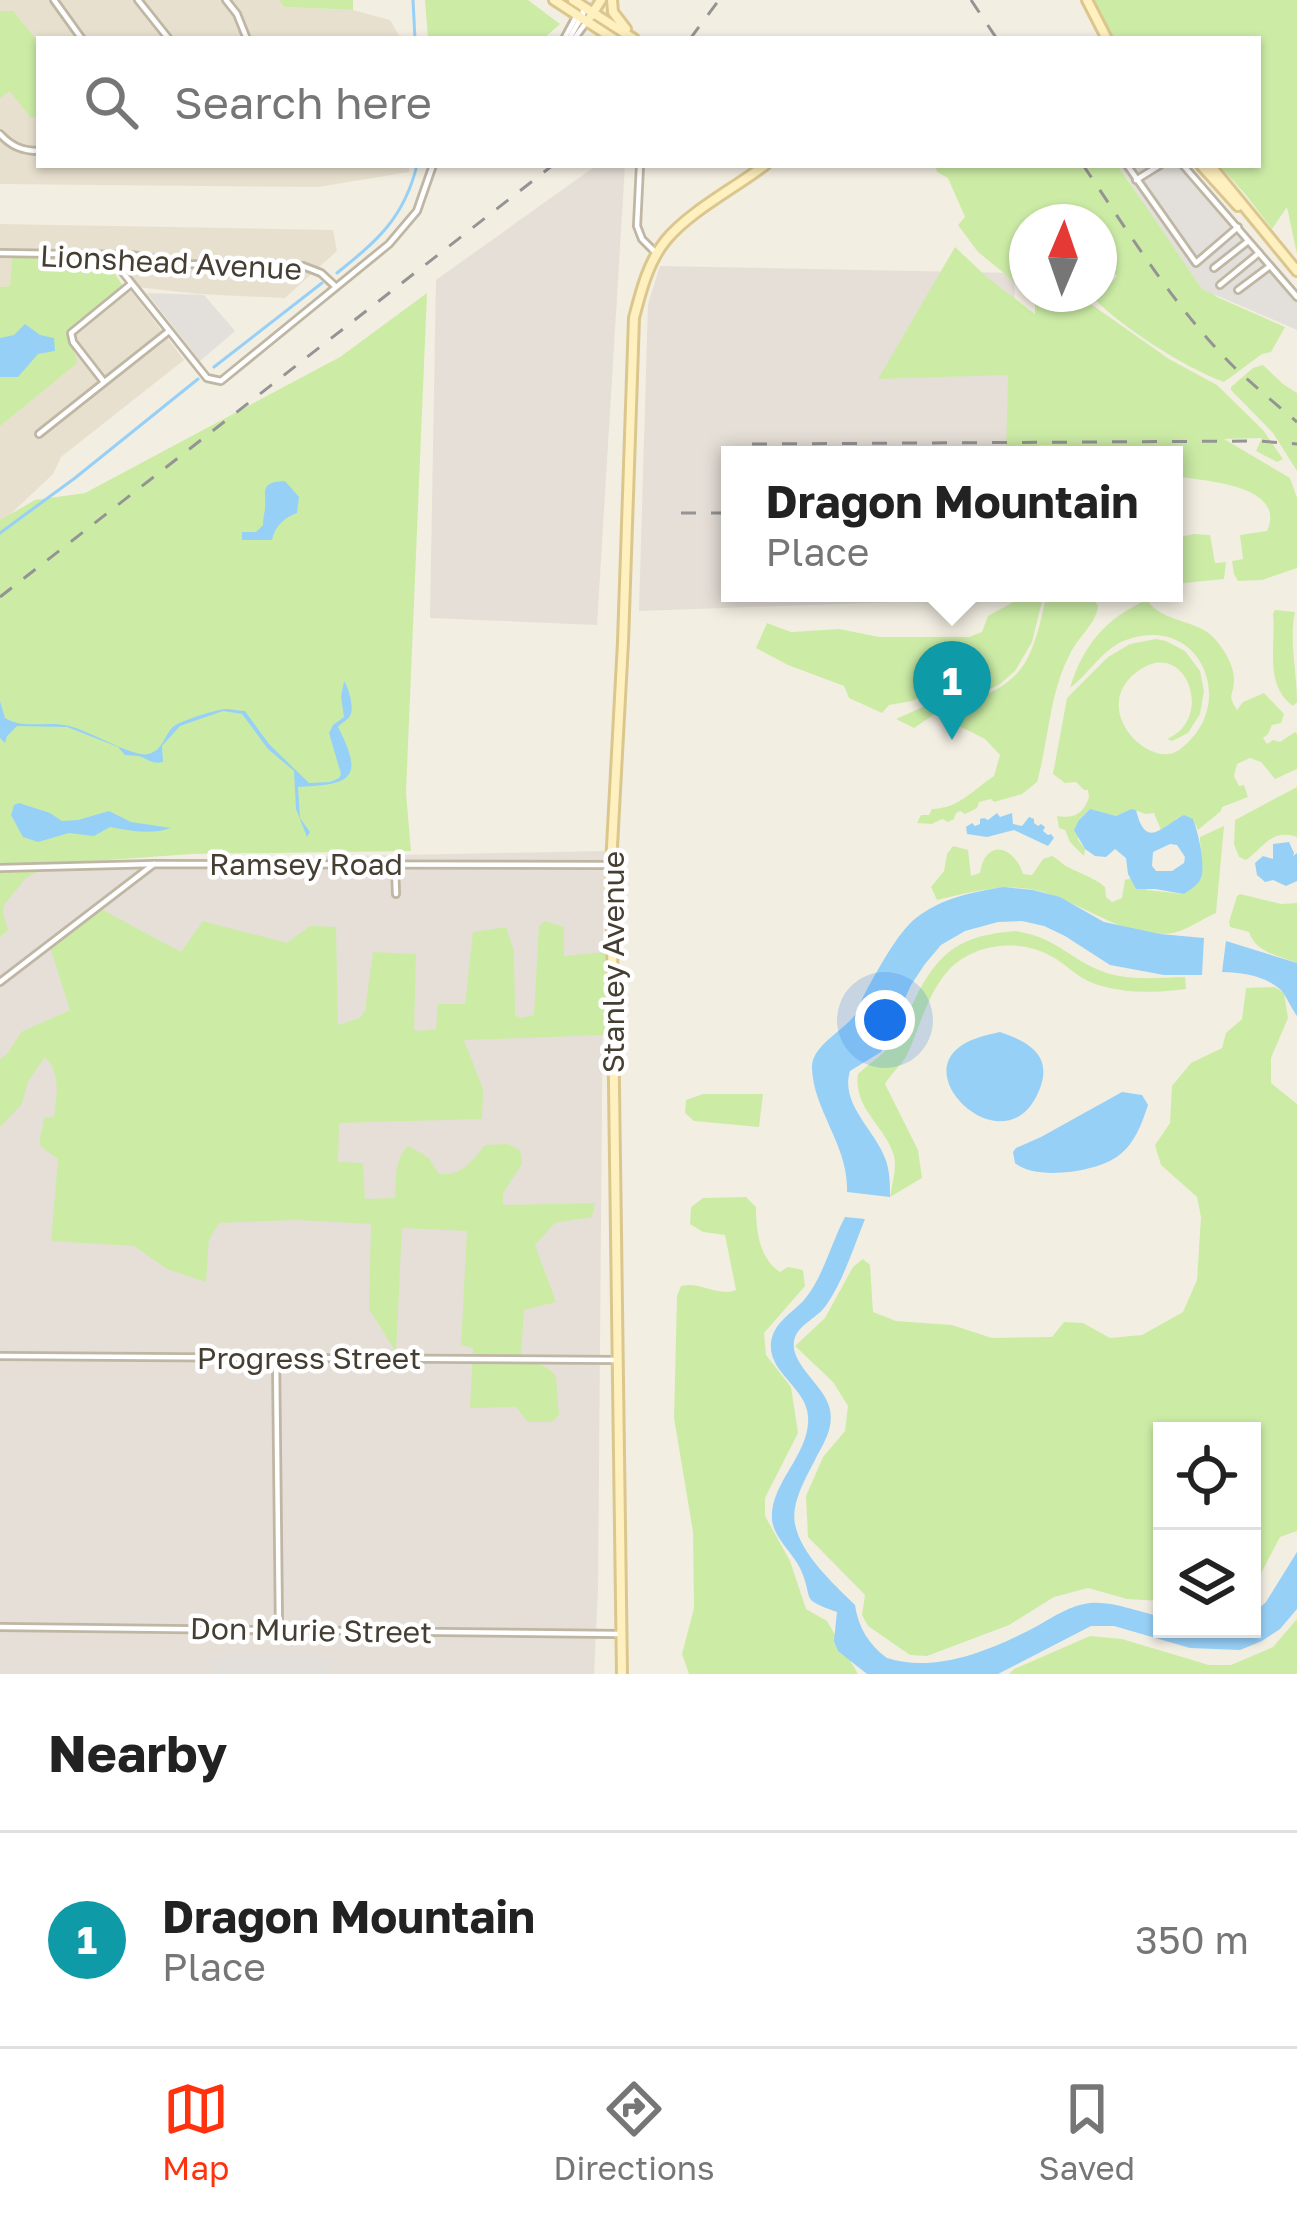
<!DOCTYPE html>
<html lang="en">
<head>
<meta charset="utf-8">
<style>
	body { margin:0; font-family:"Golos Text",sans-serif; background:#f2f2f2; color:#222 }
	.controls { position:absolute; right:36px; bottom:36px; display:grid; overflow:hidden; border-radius:0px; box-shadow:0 3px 9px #0004 }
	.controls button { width:108px; height:108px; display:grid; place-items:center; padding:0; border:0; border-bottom:3px solid #e0e0e0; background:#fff; color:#222; font:60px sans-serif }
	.compass { position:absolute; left:1009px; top:204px; width:108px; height:108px; border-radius:50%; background:#fff; box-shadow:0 3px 9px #0004; rotate:2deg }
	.you { position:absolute; left:885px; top:1020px; width:42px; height:42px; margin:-30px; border:9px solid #fff; border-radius:50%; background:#1a73e8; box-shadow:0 0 0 18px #1a73e833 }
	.badge { display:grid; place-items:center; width:78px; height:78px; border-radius:50%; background:#ff320d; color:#fff; font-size:39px; font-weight:700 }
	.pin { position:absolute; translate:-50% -99px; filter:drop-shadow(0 3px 6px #0008) }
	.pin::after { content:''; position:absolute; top:63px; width:42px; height:36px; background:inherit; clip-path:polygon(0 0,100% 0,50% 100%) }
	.popup { position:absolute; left:721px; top:446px; width:462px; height:156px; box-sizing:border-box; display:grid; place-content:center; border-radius:0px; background:#fff; filter:drop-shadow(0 3px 9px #0005); font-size:39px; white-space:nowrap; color:#767676 }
	.popup b { font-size:45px; color:#222 }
	.popup::after { content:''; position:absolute; left:50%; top:100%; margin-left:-24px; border:24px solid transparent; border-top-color:#fff }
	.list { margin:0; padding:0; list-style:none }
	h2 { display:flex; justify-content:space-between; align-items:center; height:156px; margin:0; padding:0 48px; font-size:51px }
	h2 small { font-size:39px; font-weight:400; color:#767676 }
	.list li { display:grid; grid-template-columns:78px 1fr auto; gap:36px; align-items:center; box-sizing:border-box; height:216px; padding:0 48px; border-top:3px solid #e0e0e0 }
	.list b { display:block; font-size:45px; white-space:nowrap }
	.list p { margin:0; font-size:39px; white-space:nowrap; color:#767676 }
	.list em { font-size:39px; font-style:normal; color:#767676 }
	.icon { flex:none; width:66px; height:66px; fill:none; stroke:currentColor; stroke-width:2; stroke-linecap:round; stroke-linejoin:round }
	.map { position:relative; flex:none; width:1297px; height:1674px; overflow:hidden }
	.search { position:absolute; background:#fff; box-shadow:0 3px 9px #0004; left:36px; right:36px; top:36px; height:132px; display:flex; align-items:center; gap:30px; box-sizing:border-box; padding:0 42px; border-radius:0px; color:#767676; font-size:45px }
	.sheet { height:372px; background:#fff }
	nav { display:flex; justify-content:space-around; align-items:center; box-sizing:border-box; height:168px; border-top:3px solid #e0e0e0; background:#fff; font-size:33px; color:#767676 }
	nav a { display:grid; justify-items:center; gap:6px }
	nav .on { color:#ff320d }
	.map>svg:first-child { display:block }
	.residential { fill:#e8e0cf }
	.industrial { fill:#e5dfd7 }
	.green { fill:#cceca6 }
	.parking { fill:#e3e0db }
	.water { fill:#97d0f7; fill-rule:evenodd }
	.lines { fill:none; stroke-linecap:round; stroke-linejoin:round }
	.stream { stroke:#97d0f7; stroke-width:3 }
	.street-casing { stroke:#bfb6a4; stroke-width:10 }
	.secondary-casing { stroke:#dbc78e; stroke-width:14 }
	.street { stroke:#fff; stroke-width:4.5 }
	.secondary { stroke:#fff0c0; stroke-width:8 }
	.rail { stroke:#949494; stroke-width:3; stroke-dasharray:15 15; stroke-linecap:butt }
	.labels { text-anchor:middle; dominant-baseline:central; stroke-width:9; stroke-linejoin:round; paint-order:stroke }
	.street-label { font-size:30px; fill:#453e32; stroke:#fff }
</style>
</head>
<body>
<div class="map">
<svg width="1297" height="1674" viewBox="0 0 1297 1674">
	<rect width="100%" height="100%" fill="#f3eee2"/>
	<g class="residential">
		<polygon points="0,0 279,0 284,7 353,10 390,20 401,39 39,39 39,165 409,165 409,172 318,187 0,184"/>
		<polygon points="0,224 333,230 337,251 285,298 198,294 137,287 123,263 13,256 10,286 0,287"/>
		<polygon points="123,286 132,292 184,360 61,457 53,474 0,524 0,423 75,363 58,338"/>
	</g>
	<g class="industrial">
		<polygon points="597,165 625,165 597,625 430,618 436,280"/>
		<polygon points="660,266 1015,273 1011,455 730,455 730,593 985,593 981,599 639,611 648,304"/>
		<polygon points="604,851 598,1590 594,1674 0,1674 0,863"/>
	</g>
	<g class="green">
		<polygon points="279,0 353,0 353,10 284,7"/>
		<polygon points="425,0 528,0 560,24 543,39 428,39"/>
		<polygon points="1090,0 1297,0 1297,254 1287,207 1272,229 1246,195 1219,165 1258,165 1258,39 1108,39"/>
		<polygon points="0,11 13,11 39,43 39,117 30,117 10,91 0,98"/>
		<path d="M 935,165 L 1117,165 L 1202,285 L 1217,297 L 1285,327 L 1271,352 L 1262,354 L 1224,382 C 1183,367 1120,326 1089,294 L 1099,294 L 1099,285 L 1104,281 L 1109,285 L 1117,276 L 1103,264 L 1099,268 L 1099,222 L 1027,222 L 1027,292 L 978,252 L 958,225 L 965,217 L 948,178 L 937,172 Z"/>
		<path d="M 955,247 L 989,279 L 1035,314 L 1035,298 L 1029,294 L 1082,294 L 1088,302 L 1169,359 L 1217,385 L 1263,430 L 1283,459 L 1277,462 L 1256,451 L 1262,438 L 1224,439 L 1290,478 L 1297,498 L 1297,568 L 1262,580 L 1238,581 L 1234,574 L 1232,561 L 1243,559 L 1240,535 L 1267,531 C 1288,484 1202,481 1174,476 L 1174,455 L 1099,455 L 1098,447 L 1040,445 L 1039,455 L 1006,455 L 1008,375 L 878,379 Z"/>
		<polygon points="12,256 106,260 123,286 66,332 77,360 76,364 0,426 0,287 10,286"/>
		<polygon points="427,293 406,793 411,851 192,854 52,864 26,878 4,905 3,912 8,930 0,937 0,520 35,500 85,493 340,357"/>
		<polygon points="1263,365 1283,384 1297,393 1297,471 1273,433 1231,390 1231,387 1253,368"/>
		<polygon points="1194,534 1210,535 1215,563 1226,562 1224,579 1174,584 1174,538"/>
		<polygon points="1023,593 1044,593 1032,642 1015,671 999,685 942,709 914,728 896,719 943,698 940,692 934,691 912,701 889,705 882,713 849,698 844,686 788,665 756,648 767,623 791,632 839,629 879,637 969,637 982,632 988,616 1017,600"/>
		<path d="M 1047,593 L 1089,593 L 1098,606 C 1096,624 1078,637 1070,654 C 1049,694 1049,740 1037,782 L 1022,794 L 994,802 L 991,799 L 979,802 L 977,808 L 965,814 L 960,811 L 956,813 L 954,819 L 948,822 L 942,819 L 932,824 L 917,823 L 921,815 L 929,815 L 932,809 C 958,809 974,789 994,776 L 1000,755 L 985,739 L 951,722 L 945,714 L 949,709 C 1024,683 1030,670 1047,593 Z"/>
		<path d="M 1147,600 C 1164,624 1195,618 1214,638 C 1224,649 1235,666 1234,682 C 1233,697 1227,694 1237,710 L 1243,702 L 1264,693 L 1284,714 L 1281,723 L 1272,725 L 1268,734 L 1263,738 L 1267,744 L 1273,740 L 1280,742 L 1295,732 L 1297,734 L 1297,769 L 1275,779 L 1261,762 L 1250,758 L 1237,764 L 1234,776 L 1239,786 L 1244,785 L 1248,797 L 1222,807 L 1221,811 L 1198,830 L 1193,819 L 1177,818 L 1172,824 L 1161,830 L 1154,813 L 1146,814 L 1131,809 L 1116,816 L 1089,810 L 1079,820 L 1078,840 L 1085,849 L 1084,856 L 1070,842 L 1065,830 L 1059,828 L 1057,816 C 1073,819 1084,814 1089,797 L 1088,790 L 1084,790 L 1076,782 L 1065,783 L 1053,774 L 1067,698 L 1108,657 L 1130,644 L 1156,639 L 1166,641 L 1185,651 L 1200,671 L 1204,691 L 1200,714 L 1188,733 L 1172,741 L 1167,739 C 1216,718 1185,636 1138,671 C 1087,708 1150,771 1179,750 C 1240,706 1201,612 1126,640 C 1102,649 1090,673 1070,688 C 1083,645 1107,617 1147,600 Z"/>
		<path d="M 1275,610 L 1295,612 C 1289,640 1297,673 1297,702 L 1293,706 C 1264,685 1276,647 1273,614 Z"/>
		<path d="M 1297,787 L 1297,837 C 1272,828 1264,847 1246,860 L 1239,857 L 1234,844 L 1235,820 Z"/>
		<path d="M 1224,826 L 1216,913 C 1202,919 1187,930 1173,933 C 1123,941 1077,897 1030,889 C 999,884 967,893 937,900 L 931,887 L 944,871 L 947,854 L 953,846 L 968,850 L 971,876 L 980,873 C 985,838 1014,845 1023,874 L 1032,875 L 1043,859 L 1052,856 C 1058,859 1061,863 1066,866 C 1080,874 1092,876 1105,887 L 1106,897 L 1112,902 L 1122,898 L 1125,880 L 1132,878 L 1147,890 L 1184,894 C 1211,874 1200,866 1200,837 Z"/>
		<path d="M 1240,894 L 1281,904 L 1297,903 L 1297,963 C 1279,956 1255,952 1249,932 L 1230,927 L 1229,922 L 1237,896 Z"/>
		<path d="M 101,909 L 181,952 L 203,921 L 287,943 L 310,926 L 336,927 L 338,1025 L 360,1018 L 365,1010 L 373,952 L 416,954 L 414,1029 L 419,1031 L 436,1029 L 438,1004 L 465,1004 L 473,932 L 506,927 L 514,951 L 515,1015 L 520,1018 L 534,1015 L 539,926 L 545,921 L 564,927 L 564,956 L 605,952 L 607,1035 L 464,1040 L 483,1089 L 482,1119 L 339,1123 L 338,1162 L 363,1163 L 365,1199 L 395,1198 C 396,1181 394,1157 409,1146 L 429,1158 L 438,1173 C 461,1178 473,1160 485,1145 L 508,1144 L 520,1150 L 522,1164 L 503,1193 L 503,1205 L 595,1203 L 592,1217 L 555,1223 L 535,1245 L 556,1302 L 524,1310 L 521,1355 L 549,1369 L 556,1376 L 559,1415 L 552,1422 L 528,1422 L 516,1407 L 470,1408 L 473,1348 L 461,1345 L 467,1231 L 402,1228 L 396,1352 L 369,1309 L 371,1224 L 295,1220 L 219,1223 L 209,1240 L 206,1282 L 167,1269 L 134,1246 L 51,1241 L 58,1159 L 39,1145 L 44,1118 L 54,1117 C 57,1094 61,1074 45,1057 L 28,1082 L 22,1104 L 0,1127 L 0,1059 L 8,1053 L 21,1032 L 70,1010 L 50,947 Z"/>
		<path d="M 1016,931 C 1054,938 1061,951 1092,967 C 1121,982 1153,978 1185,977 L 1186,989 C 1155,993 1126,994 1095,984 C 1077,978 1065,963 1049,955 C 1017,938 971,944 947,972 C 927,995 920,1027 907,1055 C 901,1066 891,1073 885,1084 L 918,1150 L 922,1178 L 890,1197 C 892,1184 897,1169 894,1156 C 885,1125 853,1109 858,1074 C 872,1061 888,1052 898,1035 C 905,1025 908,1012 914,1001 C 938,951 961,935 1016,931 Z"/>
		<polygon points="1275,987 1284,993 1288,1018 1271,1058 1271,1083 1297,1104 1297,1531 1280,1537 1256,1583 1252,1586 1252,1431 1162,1431 1162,1601 1127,1599 1088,1588 1054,1597 1009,1625 927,1656 910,1655 868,1626 862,1615 865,1595 808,1537 806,1496 823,1457 845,1431 848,1406 833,1382 795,1346 825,1318 853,1267 863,1259 870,1265 873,1312 896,1321 952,1325 992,1338 1052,1337 1064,1322 1083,1323 1110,1338 1142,1335 1183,1312 1197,1280 1201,1217 1197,1197 1161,1165 1155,1145 1170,1123 1172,1086 1191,1063 1222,1048 1226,1033 1242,1019 1246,988"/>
		<polygon points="703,1094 763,1094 759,1127 694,1121 685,1113 686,1100"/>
		<path d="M 746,1197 L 756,1207 C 756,1231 759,1258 780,1272 L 788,1267 L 803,1270 L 805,1286 L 764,1333 L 766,1355 L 791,1387 L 798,1433 L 765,1498 L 765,1516 L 790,1561 L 806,1609 L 827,1621 L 858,1674 L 689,1674 L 682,1654 L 694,1608 L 693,1532 L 674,1418 L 677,1296 L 681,1286 C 700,1281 718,1297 736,1290 L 725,1235 L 703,1232 L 690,1224 L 691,1207 L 703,1198 Z"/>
		<polygon points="1297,1619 1297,1674 1009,1674 1014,1669 1090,1636 1122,1639 1209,1665 1231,1665 1273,1647"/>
	</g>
	<g class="parking">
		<polygon points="1118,165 1188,165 1216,196 1291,296 1297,299 1297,330 1202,289"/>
		<polygon points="147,293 204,295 235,331 200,361"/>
		<polygon points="329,1655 329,1674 213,1674 213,1656"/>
	</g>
	<g class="water">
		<polygon points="25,324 40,335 54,338 55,351 38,354 18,377 0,377 0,338 14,335"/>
		<path d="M 285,481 L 299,497 L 297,513 C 284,518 275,526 272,540 L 242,540 L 242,532 L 256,532 L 263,525 C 263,520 264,514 265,509 C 266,490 260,482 285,481 Z"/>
		<path d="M 344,681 C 348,686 355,708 350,716 C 347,721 341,723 338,727 C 365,779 351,785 298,787 L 300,818 L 310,832 L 307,837 L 296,809 L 294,771 L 268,749 L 242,714 L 223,711 L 180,726 L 162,746 L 163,762 C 154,764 150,761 142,757 C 137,755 130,756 125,755 L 118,747 L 67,727 L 17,726 L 7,736 L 5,743 L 0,738 L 0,701 L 5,718 C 26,730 47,720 69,726 C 88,730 134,758 148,754 C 163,751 164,735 173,727 C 179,721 218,709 226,709 C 232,709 239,711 245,711 L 269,744 L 309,783 L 330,782 L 339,778 L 341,774 L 329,733 L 333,725 L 344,717 L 341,697 Z"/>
		<path d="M 19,803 L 50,813 L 62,821 L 78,820 L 109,811 L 131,822 L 171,828 C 152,835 130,831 110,827 L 94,836 L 69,833 L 38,842 L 23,837 L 11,815 L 14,805 Z"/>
		<path d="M 1090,809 L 1116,816 L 1131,809 L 1136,810 C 1146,851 1162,826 1184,815 L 1193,819 C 1198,831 1207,870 1200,880 C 1199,884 1187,892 1184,894 L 1155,889 L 1136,889 L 1128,874 L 1126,858 L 1115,849 L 1106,857 L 1095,856 L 1085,849 L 1074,830 L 1079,820 ZM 1170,844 L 1177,845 L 1185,857 L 1184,863 L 1172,871 L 1156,871 L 1152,866 L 1153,852 Z"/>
		<polygon points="997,813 1000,817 1012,813 1013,824 1022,826 1029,817 1034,819 1034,823 1038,826 1041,824 1045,827 1043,831 1048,835 1051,834 1054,838 1048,846 1014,830 987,837 967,834 966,827 972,823 975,826 980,824 980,819 984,818 988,820"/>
		<polygon points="1289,842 1294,853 1293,856 1297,853 1297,881 1286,886 1273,880 1265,882 1257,875 1255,863 1263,856 1273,859 1273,844"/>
		<path d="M 1003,887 L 1033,890 L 1060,897 L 1104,922 L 1160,934 L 1204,938 L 1202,975 L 1164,975 L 1110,965 L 1065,936 L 1044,926 L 1022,921 L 998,922 L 965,931 L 941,945 L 925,964 L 911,985 L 881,1052 L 850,1071 C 840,1104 874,1129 885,1158 C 890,1171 890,1183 890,1197 L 847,1192 C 849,1146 813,1110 812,1068 C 811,1045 846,1030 857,1012 C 860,1006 861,1000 864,995 C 876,973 897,933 916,918 C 941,898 973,892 1003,887 Z"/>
		<path d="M 1226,941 L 1297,963 L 1297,1016 C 1291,1008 1287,997 1281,990 C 1264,975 1243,973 1222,972 Z"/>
		<path d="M 1000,1032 C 1035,1044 1056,1060 1035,1099 C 1001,1159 917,1083 957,1049 C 968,1039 986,1035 1000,1032 Z"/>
		<path d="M 1122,1092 L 1142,1095 L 1148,1105 C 1142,1123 1135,1144 1118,1156 C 1097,1172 1035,1181 1015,1163 L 1013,1152 L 1016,1148 L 1041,1137 Z"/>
		<path d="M 845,1217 L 865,1219 C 854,1246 844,1279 827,1304 C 819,1317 801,1323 795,1337 C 786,1363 826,1385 830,1410 C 834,1430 822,1445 814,1462 C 805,1479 791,1504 795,1524 C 801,1555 834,1584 855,1605 C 858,1627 869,1645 887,1658 C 937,1674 994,1649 1039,1625 C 1055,1616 1071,1605 1090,1603 C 1113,1601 1139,1612 1162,1617 L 1162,1629 L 1252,1629 L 1252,1615 L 1266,1602 L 1297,1552 L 1297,1609 L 1280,1629 L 1262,1641 L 1240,1650 L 1190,1648 L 1114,1626 L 1091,1626 L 998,1674 L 867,1674 L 838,1651 L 834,1641 L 837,1612 C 798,1598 815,1601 800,1568 C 792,1552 774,1538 772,1520 C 769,1483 811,1454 808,1416 C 806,1387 768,1373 771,1343 C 773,1323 792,1313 804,1300 C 823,1278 831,1243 845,1217 Z"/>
	</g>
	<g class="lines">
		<g class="stream">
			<polyline points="413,0 415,39"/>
			<path d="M 337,273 C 378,240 404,218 417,165"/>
			<polyline points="214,367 322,283"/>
			<polyline points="0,533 75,478 198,379"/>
		</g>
		<defs>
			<g id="street">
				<polyline points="54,0 82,39"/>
				<polyline points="138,0 169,39"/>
				<polyline points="226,0 237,14 247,39"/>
				<polyline points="564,39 577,15"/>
				<polyline points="569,39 583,14 583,7"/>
				<polyline points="574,39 585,24"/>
				<path d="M 0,134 C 11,146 22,151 39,151"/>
				<polyline points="640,165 637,226 642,239 657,254"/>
				<polyline points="1127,165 1196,263 1238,227"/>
				<polyline points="1183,165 1297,297"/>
				<polyline points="1136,180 1160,165"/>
				<polyline points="0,253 131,255 187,264 303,266 321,273 335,286"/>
				<polyline points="109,255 207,378 221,381 389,244 417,211 433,165"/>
				<polyline points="1214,268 1247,242"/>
				<polyline points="1220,285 1259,253"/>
				<polyline points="1238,290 1270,266"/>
				<polyline points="104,382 73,342 71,333 131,284"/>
				<polyline points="39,434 169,331"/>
				<polyline points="395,864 396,894"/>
				<polyline points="0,868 154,864 611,865"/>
				<polyline points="0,982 154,864"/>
				<polyline points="0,1356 618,1360"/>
				<polyline points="276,1357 279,1627"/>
				<polyline points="0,1627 618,1634"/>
			</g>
			<g id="secondary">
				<polyline points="554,0 614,39"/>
				<polyline points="573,0 634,39"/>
				<polyline points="612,0 613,12 626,29"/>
				<polyline points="1087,0 1107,39"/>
				<polyline points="591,16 601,0"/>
				<polyline points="1201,165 1238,206"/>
				<polyline points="1210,165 1297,271"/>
				<path d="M 622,1674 L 611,865 L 623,642 L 634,318 C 641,291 648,262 666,240 C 690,211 735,188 765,165"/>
			</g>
		</defs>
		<use href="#street" class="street-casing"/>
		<use href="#secondary" class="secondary-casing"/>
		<use href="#street" class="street"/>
		<use href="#secondary" class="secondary"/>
		<g class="rail">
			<polyline points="971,0 997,39"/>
			<polyline points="690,39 719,0"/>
			<path d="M 1083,165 C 1130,234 1174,307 1234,367 C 1254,386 1276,404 1297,422"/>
			<polyline points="752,444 1258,441 1297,444"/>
			<polyline points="681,513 730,513"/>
			<polyline points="0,597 553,165"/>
		</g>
	</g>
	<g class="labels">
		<g class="street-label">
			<text transform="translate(171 262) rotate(3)">Lionshead Avenue</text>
			<text x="306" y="864">Ramsey Road</text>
			<text transform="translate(613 962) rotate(-90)">Stanley Avenue</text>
			<text x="309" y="1358">Progress Street</text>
			<text transform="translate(311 1630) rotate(1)">Don Murie Street</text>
		</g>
	</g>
</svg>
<div class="controls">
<button><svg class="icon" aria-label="locate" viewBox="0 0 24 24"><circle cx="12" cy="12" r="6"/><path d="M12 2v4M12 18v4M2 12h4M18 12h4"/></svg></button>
<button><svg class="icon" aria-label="layers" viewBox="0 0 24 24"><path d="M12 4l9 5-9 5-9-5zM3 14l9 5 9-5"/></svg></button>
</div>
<svg class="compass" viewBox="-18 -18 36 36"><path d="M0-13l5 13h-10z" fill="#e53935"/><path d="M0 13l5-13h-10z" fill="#767676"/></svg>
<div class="you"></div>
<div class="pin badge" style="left:952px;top:740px;background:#0f9aa8">1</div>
<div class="popup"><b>Dragon Mountain</b>Place</div>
<div class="search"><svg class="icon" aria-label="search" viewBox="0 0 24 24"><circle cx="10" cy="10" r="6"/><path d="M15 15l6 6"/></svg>Search here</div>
</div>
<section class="sheet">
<h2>Nearby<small></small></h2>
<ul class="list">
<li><span class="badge" style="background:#0f9aa8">1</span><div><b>Dragon Mountain</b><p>Place</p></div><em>350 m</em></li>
</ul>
</section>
<nav>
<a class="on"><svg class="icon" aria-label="map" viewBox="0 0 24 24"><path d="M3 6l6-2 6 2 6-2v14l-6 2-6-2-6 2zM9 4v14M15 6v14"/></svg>Map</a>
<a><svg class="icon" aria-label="directions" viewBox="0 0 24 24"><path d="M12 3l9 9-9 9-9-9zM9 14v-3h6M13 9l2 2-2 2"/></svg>Directions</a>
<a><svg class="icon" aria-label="saved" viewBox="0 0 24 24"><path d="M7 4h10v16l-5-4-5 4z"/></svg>Saved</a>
</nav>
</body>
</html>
